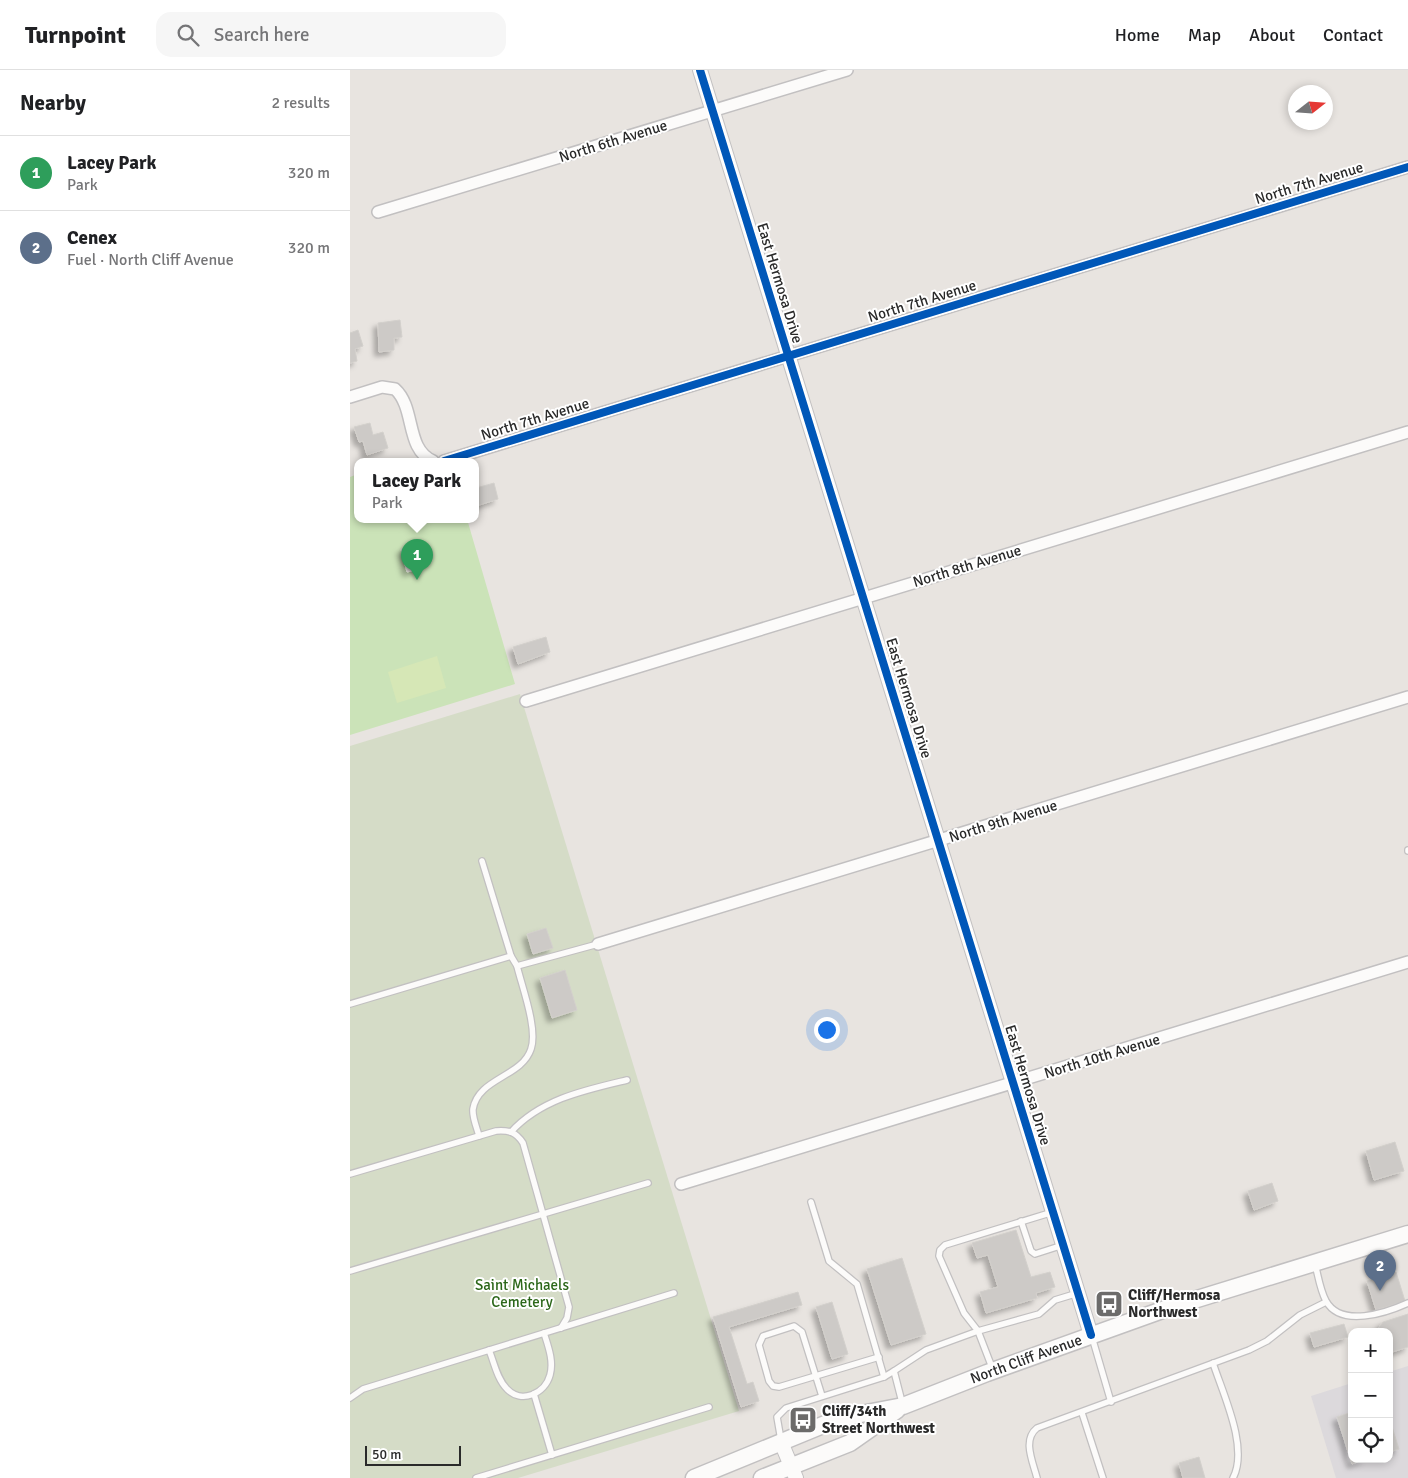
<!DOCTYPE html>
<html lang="en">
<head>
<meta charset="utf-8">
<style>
	body { margin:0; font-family:Signika,sans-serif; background:#f6f6f6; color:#202124 }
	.controls { position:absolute; right:15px; bottom:15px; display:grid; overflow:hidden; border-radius:10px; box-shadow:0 2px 8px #0003 }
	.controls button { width:45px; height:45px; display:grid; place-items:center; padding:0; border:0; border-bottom:1px solid #e0e0e0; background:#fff; color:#202124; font:25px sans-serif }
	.compass { position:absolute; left:938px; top:15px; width:45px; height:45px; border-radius:50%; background:#fff; box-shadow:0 2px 8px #0003; rotate:73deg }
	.scale { position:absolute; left:15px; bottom:12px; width:96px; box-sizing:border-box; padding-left:5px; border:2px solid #2a2a2a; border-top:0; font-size:14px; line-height:18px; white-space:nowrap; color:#2a2a2a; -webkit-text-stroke:4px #fff; paint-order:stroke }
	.you { position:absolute; left:476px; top:959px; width:18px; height:18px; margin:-12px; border:4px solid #fff; border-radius:50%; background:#1a73e8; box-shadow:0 0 0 8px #1a73e833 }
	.badge { display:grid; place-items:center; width:32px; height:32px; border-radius:50%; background:#1a73e8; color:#fff; font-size:16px; font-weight:700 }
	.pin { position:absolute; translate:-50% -41px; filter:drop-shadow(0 1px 2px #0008) }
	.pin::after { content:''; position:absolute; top:26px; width:18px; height:15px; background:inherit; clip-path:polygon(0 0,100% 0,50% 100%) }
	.popup { position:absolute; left:4px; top:388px; width:125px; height:65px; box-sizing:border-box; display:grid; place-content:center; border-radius:10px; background:#fff; filter:drop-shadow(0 1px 4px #0005); font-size:16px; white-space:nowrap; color:#757577 }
	.popup b { font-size:19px; color:#202124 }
	.popup::after { content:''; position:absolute; left:50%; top:100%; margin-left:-10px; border:10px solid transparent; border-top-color:#fff }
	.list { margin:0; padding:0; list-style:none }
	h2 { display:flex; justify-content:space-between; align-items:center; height:65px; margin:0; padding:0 20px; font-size:21px }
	h2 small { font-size:16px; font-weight:400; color:#757577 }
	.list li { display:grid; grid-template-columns:32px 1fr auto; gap:15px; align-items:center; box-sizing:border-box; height:75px; padding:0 20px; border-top:1px solid #e0e0e0 }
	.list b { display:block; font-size:19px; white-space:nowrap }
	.list p { margin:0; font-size:16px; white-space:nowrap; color:#757577 }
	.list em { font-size:16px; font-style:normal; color:#757577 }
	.icon { flex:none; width:28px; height:28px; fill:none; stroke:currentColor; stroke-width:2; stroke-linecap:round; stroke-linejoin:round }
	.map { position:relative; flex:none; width:1058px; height:1408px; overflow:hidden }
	header { display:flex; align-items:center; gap:30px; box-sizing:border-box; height:70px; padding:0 25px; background:#fff; border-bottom:1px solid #e0e0e0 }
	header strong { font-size:24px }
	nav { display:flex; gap:28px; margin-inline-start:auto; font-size:18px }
	.search { width:350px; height:45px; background:#f6f6f6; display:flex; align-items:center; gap:12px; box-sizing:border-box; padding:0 18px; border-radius:15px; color:#757577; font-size:19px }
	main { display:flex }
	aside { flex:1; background:#fff }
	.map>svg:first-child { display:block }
	.industrial { fill:#dcd9dc }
	.green { fill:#cbe3b8 }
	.cemetery { fill:#d5dcc7 }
	.pitch { fill:#d6e7b6 }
	.building { fill:#cdcac7; stroke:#d3d0cc; filter:url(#shadow) }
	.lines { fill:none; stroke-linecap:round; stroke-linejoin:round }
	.service-casing { stroke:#c2c0c1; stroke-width:8 }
	.minor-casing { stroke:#c2c0c1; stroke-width:14 }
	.tertiary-casing { stroke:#c2c0c1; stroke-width:16 }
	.secondary-casing { stroke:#c2c0c1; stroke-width:19 }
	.service { stroke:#fcfbfa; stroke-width:5.5 }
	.minor { stroke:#fcfbfa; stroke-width:11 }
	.tertiary { stroke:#fcfbfa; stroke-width:14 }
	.secondary { stroke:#fcfbfa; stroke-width:16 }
	.cycleway-casing { stroke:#fff; stroke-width:11 }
	.cycleway { stroke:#0057b8; stroke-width:8 }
	.labels { text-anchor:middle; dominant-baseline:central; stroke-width:4; stroke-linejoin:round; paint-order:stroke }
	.street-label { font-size:15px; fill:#2a2a2a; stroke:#fff }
	.park-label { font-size:15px; fill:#2c671a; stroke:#fff }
	.poi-label { font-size:15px; font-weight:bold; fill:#2a2a2a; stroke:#fff; text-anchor:start }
</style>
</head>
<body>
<header>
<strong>Turnpoint</strong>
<div class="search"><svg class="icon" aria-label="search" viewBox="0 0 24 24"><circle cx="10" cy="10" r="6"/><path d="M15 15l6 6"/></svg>Search here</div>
<nav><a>Home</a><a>Map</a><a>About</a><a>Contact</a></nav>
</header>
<main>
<aside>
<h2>Nearby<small>2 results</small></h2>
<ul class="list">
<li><span class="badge" style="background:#2e9e5b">1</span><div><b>Lacey Park</b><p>Park</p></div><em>320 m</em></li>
<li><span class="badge" style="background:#5c6f8a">2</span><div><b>Cenex</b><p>Fuel · North Cliff Avenue</p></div><em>320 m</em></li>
</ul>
</aside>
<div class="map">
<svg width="1058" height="1408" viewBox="0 0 1058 1408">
	<defs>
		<filter id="shadow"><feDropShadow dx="-4.5" dy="4.5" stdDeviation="2.5" flood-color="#0004"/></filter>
	</defs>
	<rect width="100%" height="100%" fill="#e8e4e0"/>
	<polygon class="industrial" points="1058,1296 1058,1408 986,1408 961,1326 1002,1313 1002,1389 1039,1389 1039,1302"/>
	<polygon class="green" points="8,404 8,449 117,449 165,614 0,665 0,407"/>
	<polygon class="cemetery" points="170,624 389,1341 168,1408 0,1408 0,676"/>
	<polygon class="pitch" points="87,586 96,618 47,633 38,602"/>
	<g class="building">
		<polygon points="50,250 52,267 44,268 44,280 29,282 28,253"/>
		<polygon points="8,260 13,276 5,279 7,291 0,293 0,263"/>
		<polygon points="20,353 23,365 33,362 38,378 17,385 13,371 9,372 4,357"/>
		<polygon points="144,413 148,429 126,436 126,418"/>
		<polygon points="64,475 71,499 57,502 51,479"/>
		<polygon points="196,567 200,582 168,594 163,577"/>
		<polygon points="196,858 203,878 183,884 177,864"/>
		<polygon points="215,900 227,940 202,948 190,908"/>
		<polygon points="1045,1072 1054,1101 1024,1110 1016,1081"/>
		<polygon points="922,1113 928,1131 904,1140 898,1121"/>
		<polygon points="666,1160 681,1207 700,1202 705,1217 686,1223 687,1228 636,1243 630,1222 648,1217 638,1185 627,1188 622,1173"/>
		<polygon points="552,1188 576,1264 541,1275 517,1199"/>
		<polygon points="1046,1202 1055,1231 1026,1240 1017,1211"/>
		<polygon points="448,1222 452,1235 379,1257 397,1314 403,1312 409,1331 391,1337 363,1247"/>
		<polygon points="482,1232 498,1284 482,1289 466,1237"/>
		<polygon points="1058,1244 1058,1277 1039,1283 1039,1262 1027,1260 1033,1252"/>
		<polygon points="994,1254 998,1267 964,1277 960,1263"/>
		<polygon points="1002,1342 1002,1389 1016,1389 1002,1394 987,1347"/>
		<polygon points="1039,1347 1049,1379 1039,1382"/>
		<polygon points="849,1387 855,1408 833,1408 829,1393"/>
	</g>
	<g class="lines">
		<defs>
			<g id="service">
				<polyline points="1058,780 1058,781"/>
				<polyline points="132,791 161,886"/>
				<polyline points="167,896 248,874"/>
				<path d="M 0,934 L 161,886 L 167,896 C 172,917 188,959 181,979 C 172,1007 128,1008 123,1039 C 122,1047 127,1058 129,1066"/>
				<path d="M 161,1062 C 191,1029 235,1020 277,1010"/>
				<path d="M 0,1104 L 146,1061 C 159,1060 166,1062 173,1073 L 219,1237 L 217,1248 L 211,1258"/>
				<polyline points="461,1132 479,1191 507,1214 534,1307"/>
				<polyline points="671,1151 681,1181 685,1184 713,1175"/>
				<path d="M 965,1194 C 968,1205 970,1220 976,1231 C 991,1258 1036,1243 1058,1233"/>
				<polyline points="0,1201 298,1113"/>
				<polyline points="742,1267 761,1332"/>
				<path d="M 139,1280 C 144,1292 147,1309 157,1319 C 171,1334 195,1324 200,1305 C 204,1291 198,1276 194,1263"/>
				<path d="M 863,1293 C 873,1324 899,1378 883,1408"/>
				<polyline points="643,1300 628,1261 689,1244 705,1230 728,1223"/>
				<polyline points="544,1301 576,1280 628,1261 614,1243 589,1186 590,1180 595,1175 703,1142"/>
				<polyline points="184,1324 202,1385"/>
				<polyline points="472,1326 452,1262 444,1256 413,1266 409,1275 419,1311 423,1316 429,1317 529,1287"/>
				<polyline points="0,1328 13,1319 324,1223"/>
				<polyline points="732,1343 753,1408"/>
				<polyline points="431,1370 427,1347 436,1338 534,1307 544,1301 553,1336"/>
				<polyline points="126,1408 359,1337"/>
				<path d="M 687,1408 C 683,1392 672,1370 687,1358 L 899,1280 L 917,1271 L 950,1245 L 976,1232"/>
			</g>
			<g id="minor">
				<polyline points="28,142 497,0"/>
				<path d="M 0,327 L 32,317 L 45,319 C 66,338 55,379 83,391"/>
				<polyline points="94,391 1058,97"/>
				<polyline points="176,631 1058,362"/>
				<polyline points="248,874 1058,627"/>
				<polyline points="331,1114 1058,892"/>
			</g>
			<g id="tertiary">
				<polyline points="350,0 741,1265"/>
				<polyline points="431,1372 446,1408"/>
			</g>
			<g id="secondary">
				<polyline points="344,1408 490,1348 553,1336 637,1303 818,1238 1058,1164"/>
				<polyline points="412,1408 500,1373 547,1340"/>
			</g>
		</defs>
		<use href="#service" class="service-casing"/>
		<use href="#minor" class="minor-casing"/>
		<use href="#tertiary" class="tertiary-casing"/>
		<use href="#secondary" class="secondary-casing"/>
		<use href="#service" class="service"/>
		<use href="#minor" class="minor"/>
		<use href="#tertiary" class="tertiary"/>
		<use href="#secondary" class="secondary"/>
		<defs>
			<g id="cycleway">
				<polyline points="350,0 741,1265"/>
				<polyline points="94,391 1058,97"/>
			</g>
		</defs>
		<use href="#cycleway" class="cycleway-casing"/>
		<use href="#cycleway" class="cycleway"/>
	</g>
	<defs>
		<symbol id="bus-square" viewBox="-11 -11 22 22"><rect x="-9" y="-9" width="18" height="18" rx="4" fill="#6c6b6a" stroke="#fff"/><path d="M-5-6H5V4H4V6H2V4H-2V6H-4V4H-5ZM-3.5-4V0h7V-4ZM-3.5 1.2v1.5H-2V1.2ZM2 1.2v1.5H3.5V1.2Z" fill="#fff"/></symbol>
	</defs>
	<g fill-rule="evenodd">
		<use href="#bus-square" x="743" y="1218" width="32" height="32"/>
		<use href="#bus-square" x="437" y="1334" width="32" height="32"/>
	</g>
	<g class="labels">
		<g class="street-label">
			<text transform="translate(263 71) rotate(-17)">North 6th Avenue</text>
			<text transform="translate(959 113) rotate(-17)">North 7th Avenue</text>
			<text transform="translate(430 213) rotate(73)">East Hermosa Drive</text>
			<text transform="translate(572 231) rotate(-17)">North 7th Avenue</text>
			<text transform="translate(185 349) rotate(-17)">North 7th Avenue</text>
			<text transform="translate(617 496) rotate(-17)">North 8th Avenue</text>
			<text transform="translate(559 628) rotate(73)">East Hermosa Drive</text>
			<text transform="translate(653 751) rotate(-17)">North 9th Avenue</text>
			<text transform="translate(752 986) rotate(-17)">North 10th Avenue</text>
			<text transform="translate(678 1015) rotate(73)">East Hermosa Drive</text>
			<text transform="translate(676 1289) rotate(-20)">North Cliff Avenue</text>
		</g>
		<g class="park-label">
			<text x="172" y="1215">Saint Michaels<tspan x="172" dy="17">Cemetery</tspan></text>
		</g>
		<g class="poi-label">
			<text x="778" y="1225">Cliff/Hermosa<tspan x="778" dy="17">Northwest</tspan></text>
			<text x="472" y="1341">Cliff/34th<tspan x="472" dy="17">Street Northwest</tspan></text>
		</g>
	</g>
</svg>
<div class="controls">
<button>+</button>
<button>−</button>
<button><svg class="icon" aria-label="locate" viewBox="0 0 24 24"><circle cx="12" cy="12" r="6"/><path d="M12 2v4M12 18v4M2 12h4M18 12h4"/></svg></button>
</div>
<svg class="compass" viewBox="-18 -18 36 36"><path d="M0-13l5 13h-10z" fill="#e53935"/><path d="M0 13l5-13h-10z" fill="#757577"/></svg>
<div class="scale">50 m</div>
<div class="you"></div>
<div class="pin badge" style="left:67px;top:510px;background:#2e9e5b">1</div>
<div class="popup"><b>Lacey Park</b>Park</div>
<div class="pin badge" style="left:1030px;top:1221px;background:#5c6f8a">2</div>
</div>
</main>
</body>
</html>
